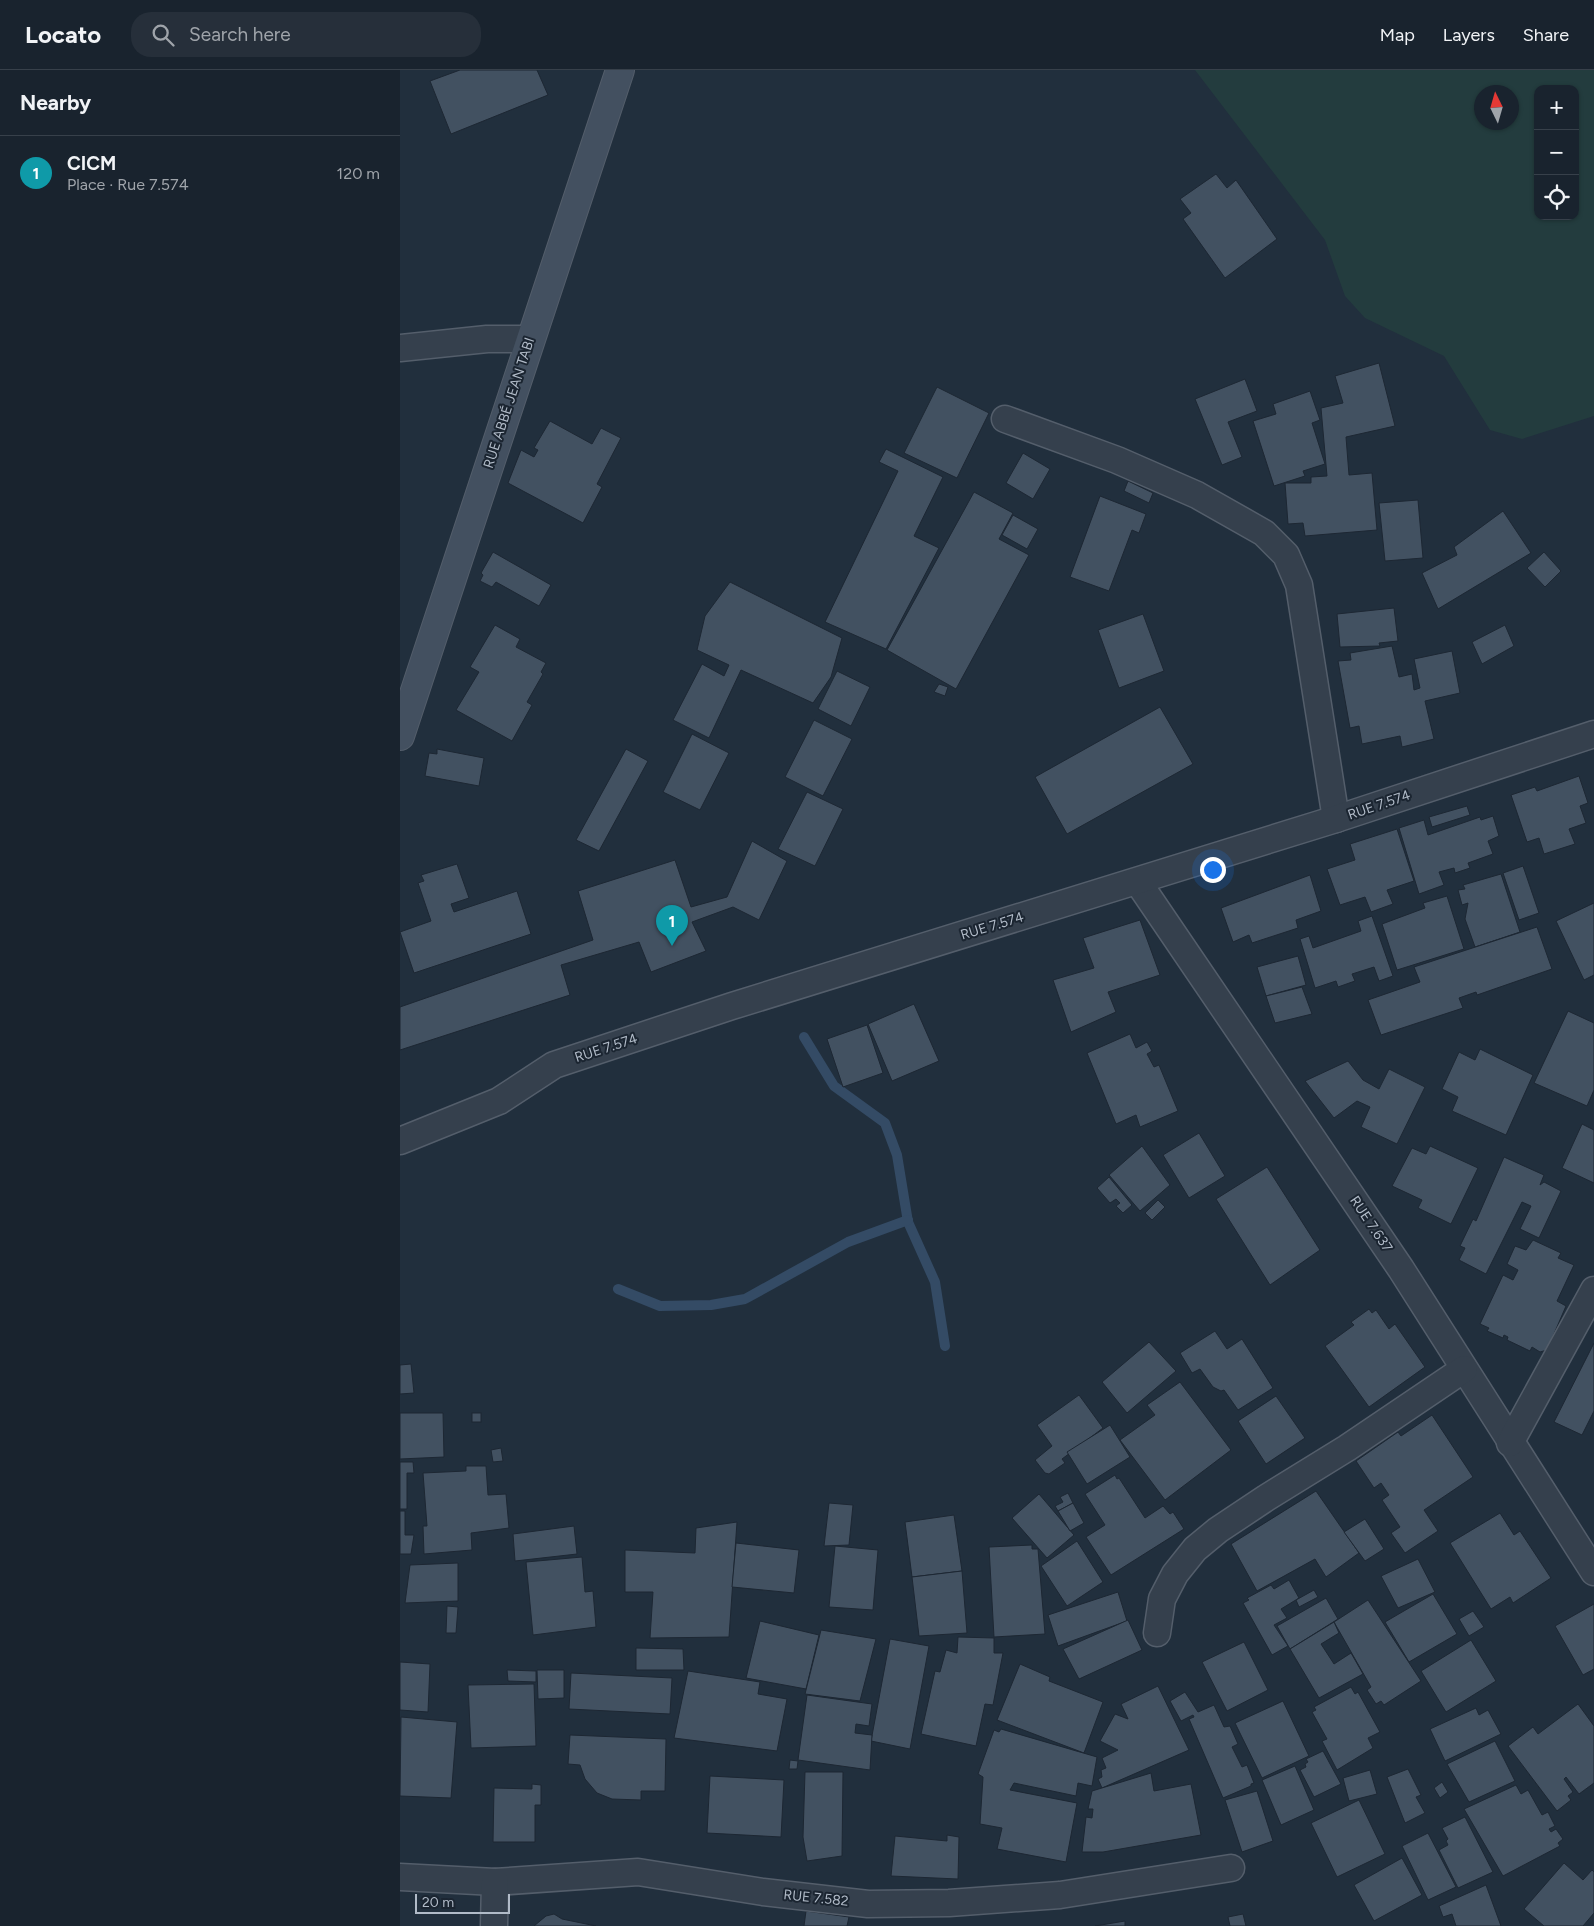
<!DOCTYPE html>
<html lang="en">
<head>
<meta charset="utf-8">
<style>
	body { margin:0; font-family:Figtree,sans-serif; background:#262f3a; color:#f1f3f6 }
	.controls { position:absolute; right:15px; top:15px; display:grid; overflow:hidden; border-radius:10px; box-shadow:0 1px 4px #0004 }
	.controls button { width:45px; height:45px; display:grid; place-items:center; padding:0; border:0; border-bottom:1px solid #37404a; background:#19232e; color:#f1f3f6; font:25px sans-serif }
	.compass { position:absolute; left:1074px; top:15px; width:45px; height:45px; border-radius:50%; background:#19232e; box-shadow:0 1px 4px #0004; rotate:355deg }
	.scale { position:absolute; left:15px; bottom:12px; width:95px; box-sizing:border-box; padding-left:5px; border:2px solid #b1bbc8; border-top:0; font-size:14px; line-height:18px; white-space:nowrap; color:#b1bbc8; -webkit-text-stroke:4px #1b2531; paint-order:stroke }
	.you { position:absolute; left:812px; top:799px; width:18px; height:18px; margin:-12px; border:4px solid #fff; border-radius:50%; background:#1a73e8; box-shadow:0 0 0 8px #1a73e833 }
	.badge { display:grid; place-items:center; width:32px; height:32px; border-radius:50%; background:#81b8fd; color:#fff; font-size:16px; font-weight:700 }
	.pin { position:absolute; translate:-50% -41px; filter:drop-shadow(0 1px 2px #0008) }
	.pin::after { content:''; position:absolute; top:26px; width:18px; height:15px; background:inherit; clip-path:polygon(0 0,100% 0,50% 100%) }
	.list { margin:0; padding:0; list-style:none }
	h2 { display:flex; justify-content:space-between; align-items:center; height:65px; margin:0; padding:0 20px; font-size:21px }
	h2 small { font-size:16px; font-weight:400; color:#9fa4aa }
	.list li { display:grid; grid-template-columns:32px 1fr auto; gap:15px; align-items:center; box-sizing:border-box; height:75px; padding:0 20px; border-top:1px solid #37404a }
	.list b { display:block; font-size:19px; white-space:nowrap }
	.list p { margin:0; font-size:16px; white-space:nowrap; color:#9fa4aa }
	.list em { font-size:16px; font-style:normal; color:#9fa4aa }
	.icon { flex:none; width:28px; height:28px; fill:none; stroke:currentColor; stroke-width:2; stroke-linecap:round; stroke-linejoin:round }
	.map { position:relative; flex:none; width:1194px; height:1856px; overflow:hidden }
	header { display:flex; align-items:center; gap:30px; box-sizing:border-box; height:70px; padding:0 25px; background:#19232e; border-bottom:1px solid #37404a }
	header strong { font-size:24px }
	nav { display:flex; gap:28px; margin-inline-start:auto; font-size:18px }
	.search { width:350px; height:45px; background:#262f3a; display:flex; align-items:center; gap:12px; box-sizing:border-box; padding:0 18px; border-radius:20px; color:#9fa4aa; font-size:19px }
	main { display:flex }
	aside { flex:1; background:#19232e }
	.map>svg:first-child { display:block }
	.green { fill:#233c3e; fill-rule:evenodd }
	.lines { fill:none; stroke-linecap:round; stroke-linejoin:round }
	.stream { stroke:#344b65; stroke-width:10 }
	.building { fill:#425161; stroke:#1d2733 }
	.minor-casing { stroke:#545e6b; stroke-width:29 }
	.secondary-casing { stroke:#545e6b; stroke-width:30 }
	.minor { stroke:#35404d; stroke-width:26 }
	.secondary { stroke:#435060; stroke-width:28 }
	.labels { text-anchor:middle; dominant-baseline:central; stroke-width:4; stroke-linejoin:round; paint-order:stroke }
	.street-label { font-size:14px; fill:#b1bbc8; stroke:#1b2531 }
</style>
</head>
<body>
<header>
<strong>Locato</strong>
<div class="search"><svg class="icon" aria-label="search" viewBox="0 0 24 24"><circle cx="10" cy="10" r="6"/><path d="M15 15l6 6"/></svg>Search here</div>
<nav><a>Map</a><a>Layers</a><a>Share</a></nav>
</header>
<main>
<aside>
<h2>Nearby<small></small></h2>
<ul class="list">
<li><span class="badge" style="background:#0f9aa8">1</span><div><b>CICM</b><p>Place · Rue 7.574</p></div><em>120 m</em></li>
</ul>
</aside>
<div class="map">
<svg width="1194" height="1856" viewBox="0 0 1194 1856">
	<rect width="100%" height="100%" fill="#212f3d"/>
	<path class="green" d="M 795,0 L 1194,0 L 1194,346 L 1122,369 L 1090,360 L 1044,286 L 965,248 L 945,226 L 925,170 ZM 1138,19 L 1175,19 L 1175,146 L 1138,146 ZM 1082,22 L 1112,22 L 1112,52 L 1082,52 Z"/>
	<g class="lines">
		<g class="stream">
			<polyline points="404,967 434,1016 485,1053 497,1085 508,1152 535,1212 545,1276"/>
			<polyline points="218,1219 260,1236 311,1235 345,1229 448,1172 508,1150"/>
		</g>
	</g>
	<g class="building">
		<polygon points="60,0 137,0 148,25 51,64 30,11"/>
		<polygon points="816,104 827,118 836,110 877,169 825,208 783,149 791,143 780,129"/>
		<polygon points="979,293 995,356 946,367 949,405 972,403 977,460 905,466 903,453 888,454 885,413 911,413 911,407 927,406 921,338 943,333 935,306"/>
		<polygon points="845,309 857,341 828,352 842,387 822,395 795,329"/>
		<polygon points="537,317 589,343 557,408 504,383"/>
		<polygon points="910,321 920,350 912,353 925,394 903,401 905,406 874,416 853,351 876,344 873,334"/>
		<polygon points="150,351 192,374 201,358 221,368 197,414 202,417 183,453 108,413 121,380 134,387 138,380 134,378"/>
		<polygon points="486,379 543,407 514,466 539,478 486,579 425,552 498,401 479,392"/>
		<polygon points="623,383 650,399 633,429 606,413"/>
		<polygon points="728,411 753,423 749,433 724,421"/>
		<polygon points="574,422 613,443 599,469 629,485 556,619 487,580"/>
		<polygon points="700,426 746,444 739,463 732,460 709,521 670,507"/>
		<polygon points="1018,430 1023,488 985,491 979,433"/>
		<polygon points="1103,441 1131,483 1038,539 1022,503 1057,485 1054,477"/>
		<polygon points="613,445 638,459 627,479 602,465"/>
		<polygon points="93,482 151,515 139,536 96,512 92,517 80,511 83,505 81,503"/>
		<polygon points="1144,482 1161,501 1145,517 1127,498"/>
		<polygon points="330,512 442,568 431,607 413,633 341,600 309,668 273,650 302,594 324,606 329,595 297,580 305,546"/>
		<polygon points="994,538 998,571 979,573 980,576 940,577 937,544"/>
		<polygon points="743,544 764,601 719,618 698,560"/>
		<polygon points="95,555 120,569 116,577 146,593 141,602 143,604 127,632 132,635 112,671 56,640 79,602 70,597"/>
		<polygon points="1105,555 1114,576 1082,594 1072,572"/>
		<polygon points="992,576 999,607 1012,604 1014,620 1020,618 1014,589 1052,581 1060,623 1025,631 1034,669 1002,677 1000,666 962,674 959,656 950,658 938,591 951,590 950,583"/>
		<polygon points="437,601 470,617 451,656 418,639"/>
		<polygon points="539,614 548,617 545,626 534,622"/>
		<polygon points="760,637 793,694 667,764 635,707"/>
		<polygon points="414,650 452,669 423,726 385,707"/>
		<polygon points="292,664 329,683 300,740 263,722"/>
		<polygon points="37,679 84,688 79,716 25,706 29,683 37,684"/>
		<polygon points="226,679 248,691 199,781 176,770"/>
		<polygon points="1179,706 1188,733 1180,736 1186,753 1169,759 1175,774 1144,784 1139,768 1127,772 1111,725 1135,717 1137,721"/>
		<polygon points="407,722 443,739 415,796 378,779"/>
		<polygon points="1067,736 1070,745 1032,757 1029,747"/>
		<polygon points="1093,746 1099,766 1088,771 1093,784 1068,793 1070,798 1055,803 1054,798 1039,802 1044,815 1019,824 999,758 1024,750 1028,765 1080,747 1081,750"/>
		<polygon points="997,759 1014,811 987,820 993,834 971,842 965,827 940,835 927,799 955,790 950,774"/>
		<polygon points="352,771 387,791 359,850 333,837 292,852 306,881 251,902 239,872 161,895 170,925 0,980 0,937 193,870 178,821 275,790 291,837 327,827"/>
		<polygon points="57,794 69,828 51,834 54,842 117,821 131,864 14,903 0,862 31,851 18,813 24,811 21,805"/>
		<polygon points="1123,796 1139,843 1119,850 1103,803"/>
		<polygon points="1101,804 1120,862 1075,877 1065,849 1068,833 1062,835 1058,820 1065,819 1063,815"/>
		<polygon points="910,805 921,841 896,850 898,858 852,873 849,865 833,872 821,838"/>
		<polygon points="1047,826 1064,879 997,900 982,854 1025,838 1023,833"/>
		<polygon points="1194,833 1194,905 1184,910 1156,851"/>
		<polygon points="972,846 993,906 979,911 974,897 952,904 955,911 938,917 936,911 915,918 900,869 909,866 913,878 961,861 958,851"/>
		<polygon points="740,850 760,905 708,922 716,942 671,962 653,910 694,898 683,868"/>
		<polygon points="1137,857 1152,899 1077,925 1076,922 1059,928 1063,938 981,965 968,930 1020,912 1014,897"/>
		<polygon points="898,886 906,915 866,926 857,897"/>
		<polygon points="902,917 912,944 875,953 866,926"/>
		<polygon points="514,934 539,991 492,1011 468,954"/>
		<polygon points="1168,941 1194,953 1194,1020 1187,1036 1134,1013"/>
		<polygon points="467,955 483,1003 443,1017 427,969"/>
		<polygon points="730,964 736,978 747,972 752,981 747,984 754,997 759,995 778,1041 740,1057 736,1045 716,1054 687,983"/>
		<polygon points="1080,979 1133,1005 1106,1065 1052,1041 1058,1027 1042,1019 1059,982 1075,990"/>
		<polygon points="948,991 963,1010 979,1019 989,999 1025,1017 997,1074 961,1057 970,1037 957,1031 934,1048 905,1011"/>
		<polygon points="1182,1054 1194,1060 1194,1113 1162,1098"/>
		<polygon points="799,1063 825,1106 789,1128 763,1085"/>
		<polygon points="742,1076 770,1115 740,1141 709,1105"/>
		<polygon points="1030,1076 1078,1098 1051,1154 1018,1138 1022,1130 992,1116 1012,1078 1026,1084"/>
		<polygon points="1104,1087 1144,1105 1140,1115 1144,1112 1161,1121 1139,1168 1120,1159 1131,1136 1122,1132 1086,1204 1059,1190 1065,1178 1060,1176 1073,1149 1076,1151"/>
		<polygon points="867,1097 920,1180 870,1215 816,1129"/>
		<polygon points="709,1107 732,1135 723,1143 716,1136 720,1133 716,1129 710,1133 697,1118"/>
		<polygon points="758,1130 765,1137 752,1150 745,1143"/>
		<polygon points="1133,1170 1161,1183 1158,1188 1174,1195 1157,1231 1166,1236 1147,1280 1140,1282 1132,1277 1130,1281 1107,1270 1108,1267 1104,1265 1103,1268 1087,1261 1089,1258 1080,1254 1103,1205 1113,1210 1118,1200 1107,1194 1115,1176 1126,1180"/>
		<polygon points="969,1239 972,1243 976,1240 989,1259 995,1254 1025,1297 969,1337 925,1276 954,1255 951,1252"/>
		<polygon points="815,1261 827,1279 842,1269 873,1318 838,1340 824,1320 821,1321 813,1317 800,1299 792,1303 780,1283"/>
		<polygon points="749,1272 776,1301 727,1343 702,1312"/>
		<polygon points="1194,1273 1194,1341 1182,1365 1154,1352"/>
		<polygon points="11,1294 14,1323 0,1324 0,1295"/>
		<polygon points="780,1312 831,1380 765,1430 720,1370 755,1345 747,1335"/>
		<polygon points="679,1325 703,1358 662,1389 665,1393 649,1404 645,1403 635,1390 652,1376 637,1355"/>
		<polygon points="876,1326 905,1368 866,1394 838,1351"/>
		<polygon points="0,1343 43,1343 44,1387 0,1389"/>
		<rect x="72" y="1343" width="9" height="9"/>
		<polygon points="1032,1345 1073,1407 1024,1440 1038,1461 1005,1483 991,1463 1000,1457 982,1430 989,1425 981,1413 974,1418 956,1391 998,1362 1001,1366"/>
		<polygon points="710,1355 730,1387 687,1414 667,1382"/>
		<polygon points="101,1378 103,1391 93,1392 91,1380"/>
		<polygon points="0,1392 13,1392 14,1403 7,1403 7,1439 0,1439"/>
		<polygon points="66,1396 86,1396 88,1425 106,1424 109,1458 71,1463 72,1480 24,1484 23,1456 27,1456 23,1403 66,1401"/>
		<polygon points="715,1405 717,1409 719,1408 745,1448 763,1436 770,1444 773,1442 784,1459 711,1505 686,1467 705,1455 685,1424"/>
		<polygon points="916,1421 959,1483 926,1507 915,1489 857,1521 831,1474"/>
		<polygon points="668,1423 673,1433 658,1441 655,1436 663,1432 660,1427"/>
		<polygon points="639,1424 674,1465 647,1488 612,1448"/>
		<polygon points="429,1433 453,1435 449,1475 424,1476"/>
		<polygon points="673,1433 684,1453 670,1461 658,1441"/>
		<polygon points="0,1441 5,1441 5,1465 14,1465 11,1484 0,1484"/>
		<polygon points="1100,1443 1114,1465 1120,1461 1151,1508 1113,1533 1110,1527 1091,1539 1050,1473"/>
		<polygon points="554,1445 562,1501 512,1507 505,1452"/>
		<polygon points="965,1449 984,1479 965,1491 944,1462"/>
		<polygon points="337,1452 329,1567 250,1568 253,1522 225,1522 225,1480 295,1483 296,1458"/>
		<polygon points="174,1456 177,1484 115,1491 113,1464"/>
		<polygon points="677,1471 703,1512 667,1536 641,1496"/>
		<polygon points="336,1473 399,1480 394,1523 332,1517"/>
		<polygon points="632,1475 632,1479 638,1479 645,1564 594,1567 589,1477"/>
		<polygon points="435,1476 478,1480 473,1540 429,1537"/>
		<polygon points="182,1487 185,1522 193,1521 196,1557 133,1565 126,1492"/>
		<polygon points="1018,1489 1035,1522 998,1538 981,1506"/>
		<polygon points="58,1493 58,1531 5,1533 10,1495"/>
		<polygon points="562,1501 567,1563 519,1566 512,1507"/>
		<polygon points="889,1510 899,1528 881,1539 887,1548 874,1555 888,1576 872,1585 843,1533 849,1530 847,1528 871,1515 874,1519"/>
		<polygon points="914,1520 918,1527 899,1537 896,1530"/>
		<polygon points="718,1522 727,1551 658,1576 648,1545"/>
		<polygon points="1033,1524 1057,1564 1009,1592 985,1552"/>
		<polygon points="926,1528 938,1549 890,1579 877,1556"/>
		<polygon points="968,1530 1021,1611 984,1635 981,1631 976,1634 967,1620 971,1617 934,1552"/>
		<polygon points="1194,1534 1194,1599 1183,1605 1155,1556"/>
		<polygon points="47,1536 58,1537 56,1563 46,1563"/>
		<polygon points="1073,1541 1084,1557 1069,1566 1059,1549"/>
		<polygon points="728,1550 742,1580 679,1609 663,1579"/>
		<polygon points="360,1551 419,1565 406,1619 346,1608"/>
		<polygon points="934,1552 939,1563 921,1574 934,1594 951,1583 963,1604 919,1628 890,1579"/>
		<polygon points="421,1560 476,1569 460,1631 405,1624"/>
		<polygon points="558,1567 594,1568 594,1583 603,1583 593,1635 585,1634 576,1676 521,1664 535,1601 540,1602 546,1580 557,1583"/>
		<polygon points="490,1569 529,1576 510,1679 471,1671"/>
		<polygon points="1071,1570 1096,1611 1046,1642 1021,1601"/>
		<polygon points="844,1572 868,1620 827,1641 802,1592"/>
		<polygon points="236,1578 283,1579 284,1600 236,1600"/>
		<polygon points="0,1592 30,1594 28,1642 0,1640"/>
		<polygon points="620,1594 650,1607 649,1611 703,1632 684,1683 597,1650"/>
		<polygon points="107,1600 136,1601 136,1612 108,1611"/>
		<polygon points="137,1600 164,1600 164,1628 138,1629"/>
		<polygon points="288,1601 360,1612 358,1624 387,1629 377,1681 274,1668"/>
		<polygon points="171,1603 272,1608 270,1644 169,1639"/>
		<polygon points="134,1614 136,1676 71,1678 68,1615"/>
		<polygon points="758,1616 789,1680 702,1718 698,1709 702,1707 701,1700 706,1698 702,1688 718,1680 700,1671 715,1644 728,1649 721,1634"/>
		<polygon points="951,1617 955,1624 958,1622 980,1662 968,1668 973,1678 937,1700 922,1671 927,1669 912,1642 916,1640 914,1637"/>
		<polygon points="785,1622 798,1642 814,1635 824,1657 830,1656 838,1674 832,1677 842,1697 847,1695 854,1713 851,1714 851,1716 823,1728 789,1649 794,1647 793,1645 781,1651 770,1631"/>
		<polygon points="407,1625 472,1634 469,1656 456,1654 455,1663 472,1665 470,1700 398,1690"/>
		<polygon points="883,1631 909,1686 862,1708 835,1653"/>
		<polygon points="1178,1634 1194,1656 1194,1713 1179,1724 1166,1707 1164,1709 1173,1722 1168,1726 1171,1730 1157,1741 1108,1676 1133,1657 1138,1664"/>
		<polygon points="1076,1638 1079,1645 1088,1640 1101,1664 1045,1691 1030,1659"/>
		<polygon points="1,1647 57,1652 51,1728 0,1726"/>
		<polygon points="601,1659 697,1687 692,1716 678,1713 676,1726 614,1713 610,1720 677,1733 666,1792 597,1779 602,1758 580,1754 583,1707 578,1704 594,1660 599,1662"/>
		<polygon points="170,1665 266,1669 265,1721 241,1721 241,1730 212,1729 197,1723 185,1709 180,1695 168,1694"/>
		<polygon points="1095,1671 1115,1711 1069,1732 1047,1694"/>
		<polygon points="923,1681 941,1714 914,1727 900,1700 906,1697 905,1694 908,1692 906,1689"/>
		<polygon points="390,1690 398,1691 397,1699 389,1699"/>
		<polygon points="895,1696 914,1740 881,1755 862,1710"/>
		<polygon points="1008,1699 1021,1725 1016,1727 1025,1743 1005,1753 987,1707"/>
		<polygon points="970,1700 977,1724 949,1731 943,1708"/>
		<polygon points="405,1702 443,1702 442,1786 407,1791 403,1767"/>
		<polygon points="751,1703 754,1721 791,1714 801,1765 703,1782 682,1782 686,1747 692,1748 693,1739 688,1739 692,1721"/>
		<polygon points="310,1706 384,1710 381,1767 307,1763"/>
		<polygon points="1042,1712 1048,1722 1040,1728 1034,1718"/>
		<polygon points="132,1714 141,1715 141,1735 135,1735 135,1772 93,1772 94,1718 132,1719"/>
		<polygon points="1116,1715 1121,1724 1128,1720 1142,1745 1148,1742 1155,1756 1149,1759 1151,1762 1156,1759 1163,1769 1158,1773 1160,1776 1103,1806 1064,1739"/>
		<polygon points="857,1721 873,1771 842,1782 825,1730"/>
		<polygon points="959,1730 985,1784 937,1807 911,1753"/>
		<polygon points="1065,1747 1093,1802 1058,1818 1039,1780 1048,1775 1046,1771 1048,1769 1042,1758"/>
		<polygon points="1028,1763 1056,1817 1028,1830 1002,1776"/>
		<polygon points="547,1765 559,1767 558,1809 491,1806 495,1766 547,1771"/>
		<polygon points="1002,1788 1022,1825 974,1851 954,1815"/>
		<polygon points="1164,1793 1183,1810 1192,1800 1194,1802 1194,1843 1183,1856 1144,1856 1124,1839"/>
		<polygon points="1086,1815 1101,1856 1056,1856 1052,1844 1043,1847 1039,1836"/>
		<polygon points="406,1841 449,1847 447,1856 404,1856"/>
		<polygon points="154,1844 162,1849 196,1856 134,1856 146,1846"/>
		<polygon points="843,1844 846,1856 830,1856 828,1847"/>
		<polygon points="725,1851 725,1856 695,1856"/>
	</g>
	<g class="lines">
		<defs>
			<g id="minor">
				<polyline points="0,278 87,269 130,269"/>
				<polyline points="605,349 717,390 797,425 864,463 886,485 899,515 936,749"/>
				<polyline points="738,812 1001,1199 1194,1502"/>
				<polyline points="0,1071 99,1031 154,995 332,936 936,749 1194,664"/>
				<polyline points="1110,1373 1194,1220"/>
				<polyline points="757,1563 762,1529 775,1504 795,1479 818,1460 866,1428 947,1378 1064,1299"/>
				<polyline points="0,1807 95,1812 238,1802 363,1822 468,1834 549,1833 660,1825 831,1798"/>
				<polyline points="94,1856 95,1812"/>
			</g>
			<polyline id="secondary" points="0,666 220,0"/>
		</defs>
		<use href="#minor" class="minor-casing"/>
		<use href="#secondary" class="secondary-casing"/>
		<use href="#minor" class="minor"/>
		<use href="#secondary" class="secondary"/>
	</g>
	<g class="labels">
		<g class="street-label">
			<text transform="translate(109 333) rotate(-72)">RUE ABBÉ JEAN TABI</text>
			<text transform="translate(979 735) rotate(-19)">RUE 7.574</text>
			<text transform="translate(592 856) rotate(-17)">RUE 7.574</text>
			<text transform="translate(206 978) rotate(-18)">RUE 7.574</text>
			<text transform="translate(971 1154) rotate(56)">RUE 7.637</text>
			<text transform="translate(416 1828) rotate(6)">RUE 7.582</text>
		</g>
	</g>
</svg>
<div class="controls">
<button>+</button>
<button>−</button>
<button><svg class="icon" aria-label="locate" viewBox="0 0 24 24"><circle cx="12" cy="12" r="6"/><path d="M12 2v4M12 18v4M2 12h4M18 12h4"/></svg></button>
</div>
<svg class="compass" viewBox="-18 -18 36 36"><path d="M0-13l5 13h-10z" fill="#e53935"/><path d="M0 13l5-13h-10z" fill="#9fa4aa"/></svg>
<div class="scale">20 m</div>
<div class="you"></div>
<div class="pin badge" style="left:272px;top:876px;background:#0f9aa8">1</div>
</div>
</main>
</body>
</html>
